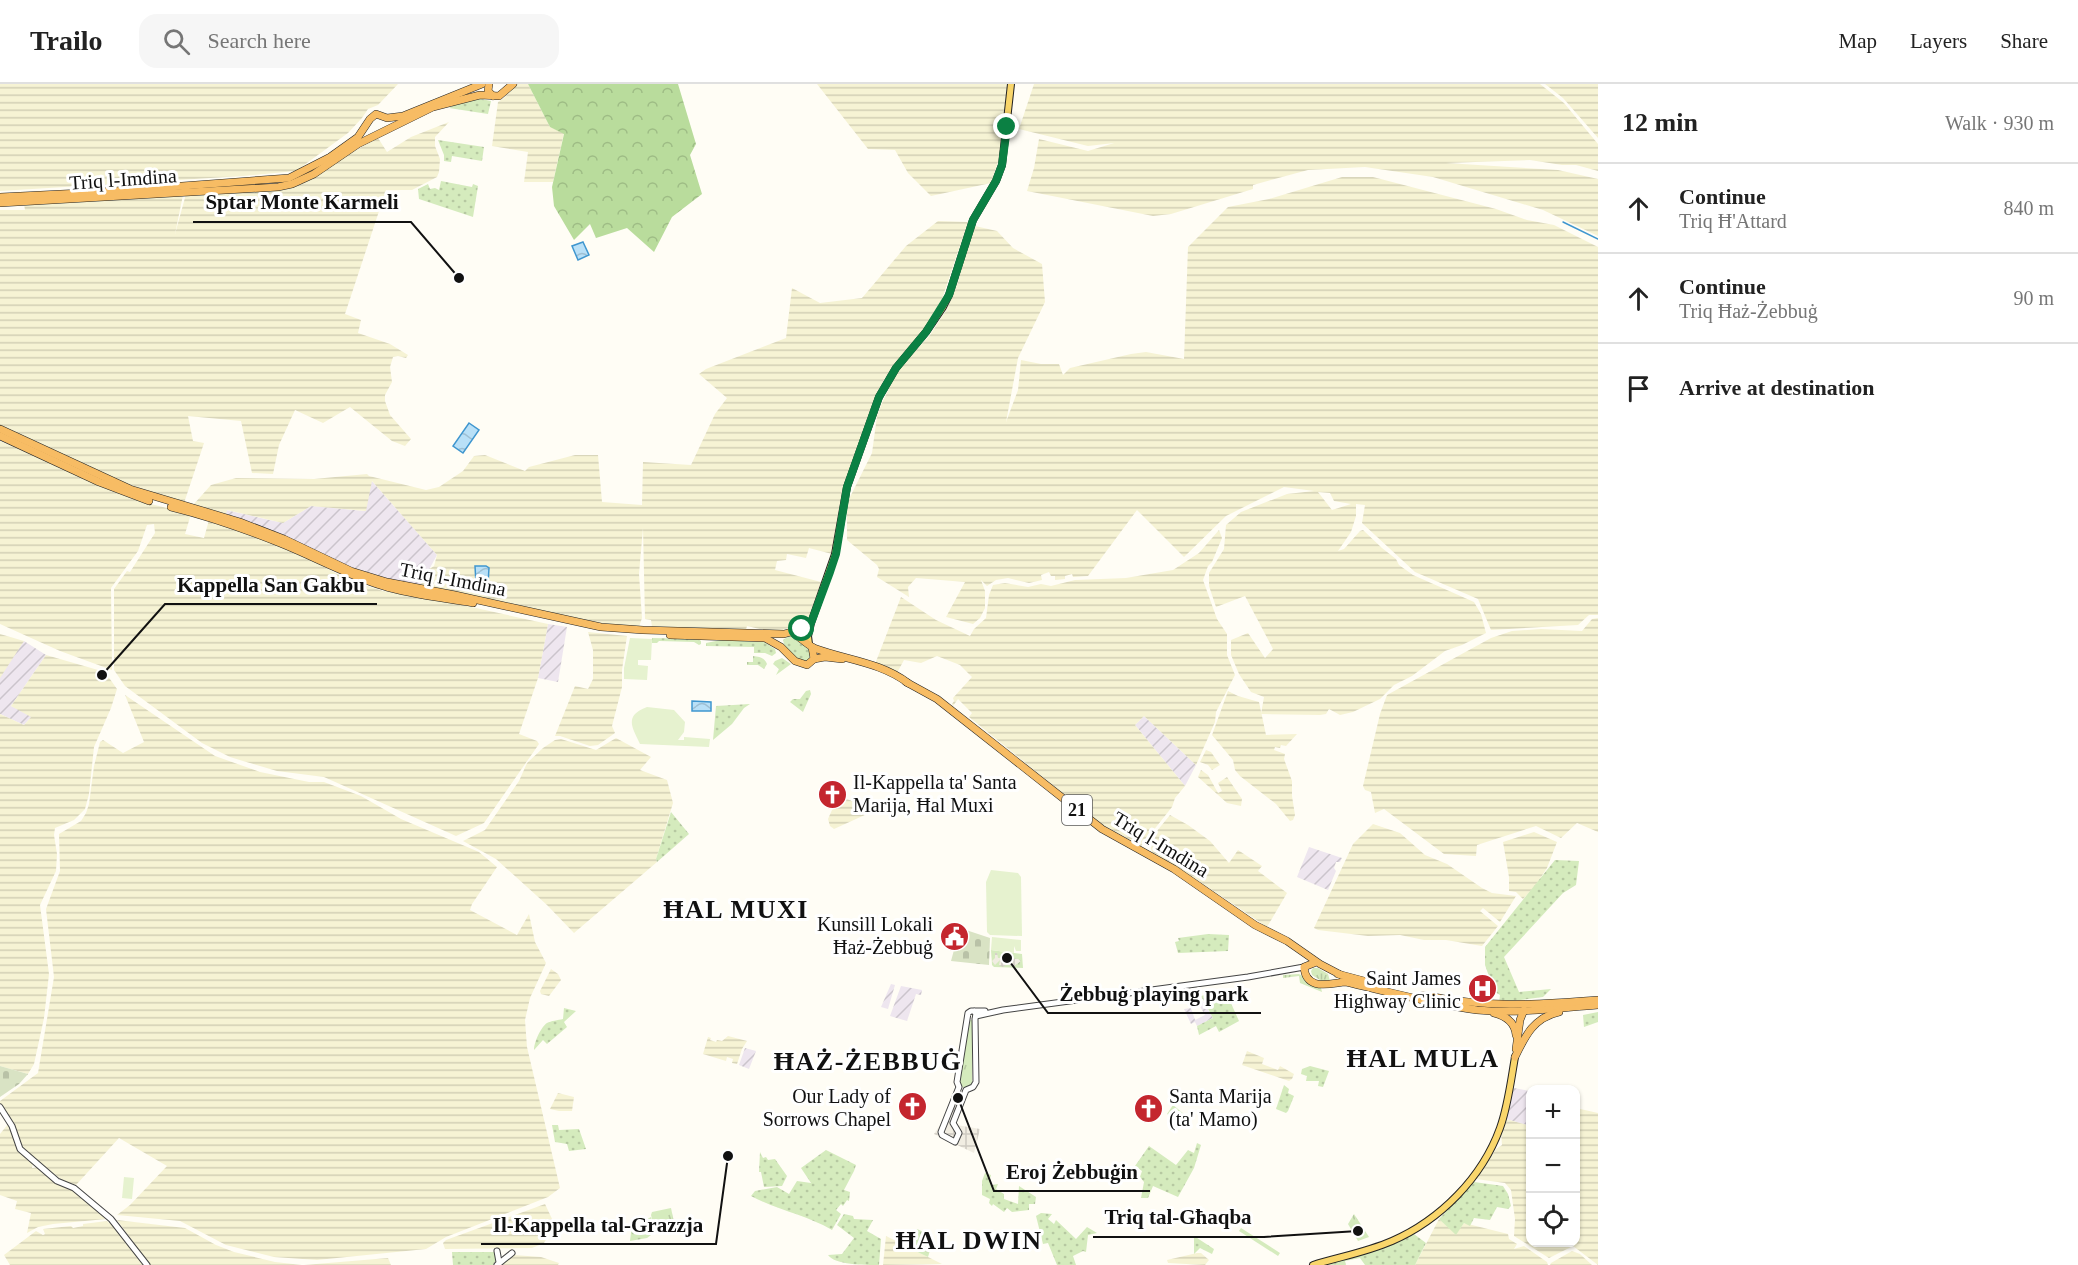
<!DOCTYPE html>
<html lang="en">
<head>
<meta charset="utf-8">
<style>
	body { margin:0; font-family:"Times New Roman",serif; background:#f6f6f6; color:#222 }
	.controls { position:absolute; right:18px; bottom:18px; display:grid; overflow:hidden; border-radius:12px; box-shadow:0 2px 4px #0004 }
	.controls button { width:54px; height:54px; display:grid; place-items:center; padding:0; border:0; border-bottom:2px solid #e0e0e0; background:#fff; color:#222; font:30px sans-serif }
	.stop { position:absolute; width:18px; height:18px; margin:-14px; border:4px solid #0b8043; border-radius:50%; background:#fff }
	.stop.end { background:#0b8043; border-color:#fff; box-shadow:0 2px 6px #0008 }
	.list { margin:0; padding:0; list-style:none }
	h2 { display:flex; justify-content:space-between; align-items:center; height:78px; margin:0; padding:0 24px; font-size:26px }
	h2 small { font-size:20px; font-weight:400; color:#767676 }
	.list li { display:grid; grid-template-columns:39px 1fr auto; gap:18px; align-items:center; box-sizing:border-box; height:90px; padding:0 24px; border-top:2px solid #e0e0e0 }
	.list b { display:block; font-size:22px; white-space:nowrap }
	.list p { margin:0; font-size:20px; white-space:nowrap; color:#767676 }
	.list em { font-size:20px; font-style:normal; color:#767676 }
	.icon { flex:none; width:33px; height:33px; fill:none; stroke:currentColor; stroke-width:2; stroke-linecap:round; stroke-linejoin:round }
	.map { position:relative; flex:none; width:1598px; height:1181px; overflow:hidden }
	header { display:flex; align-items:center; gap:36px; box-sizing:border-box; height:84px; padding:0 30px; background:#fff; border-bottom:2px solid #e0e0e0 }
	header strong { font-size:28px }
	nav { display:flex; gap:33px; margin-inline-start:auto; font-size:21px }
	.search { width:420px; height:54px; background:#f6f6f6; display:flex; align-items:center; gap:15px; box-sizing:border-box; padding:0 21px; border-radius:18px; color:#767676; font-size:22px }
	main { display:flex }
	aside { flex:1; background:#fff }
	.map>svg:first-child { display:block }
	.industrial { fill:url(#industrial-furrows) }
	.farmland { fill:url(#farmland-rules); fill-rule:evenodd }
	.grass { fill:url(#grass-dots) }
	.forest { fill:url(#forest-crowns) }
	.cemetery { fill:url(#cemetery-stones) }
	.park { fill:url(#park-tufts) }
	.pitch { fill:#e6f2cf }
	.plaza { fill:url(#plaza-grid) }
	.water { fill:url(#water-waves); stroke:#3f96cf; stroke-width:1.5 }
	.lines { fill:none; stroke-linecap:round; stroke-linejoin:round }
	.stream { stroke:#3f96cf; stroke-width:1.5 }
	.tertiary-casing { stroke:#444; stroke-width:7 }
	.primary-casing { stroke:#222; stroke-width:8 }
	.trunk-casing { stroke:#222; stroke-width:8 }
	.tertiary { stroke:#fff; stroke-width:5 }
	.primary { stroke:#f9d66b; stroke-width:6 }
	.trunk { stroke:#f7bc64; stroke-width:7 }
	.route { stroke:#0b8043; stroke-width:8 }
	.labels { text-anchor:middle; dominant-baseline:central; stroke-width:6; stroke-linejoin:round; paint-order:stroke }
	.shield { fill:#fff; stroke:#585858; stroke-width:1.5 }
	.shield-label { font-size:18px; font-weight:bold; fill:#111 }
	.street-label { font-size:20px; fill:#111; stroke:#fff }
	.poi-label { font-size:20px; fill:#111; stroke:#fff; text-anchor:end }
	.district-label { font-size:26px; font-weight:bold; letter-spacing:1.5px; fill:#111; stroke:#fff }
	.leader { fill:none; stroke:#111; stroke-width:2 }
	.callout-dot { fill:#111; stroke:#fff; stroke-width:2 }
	.callout-label { font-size:21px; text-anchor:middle; font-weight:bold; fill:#111; stroke:#fff; stroke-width:6; stroke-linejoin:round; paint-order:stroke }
</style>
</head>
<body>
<header>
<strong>Trailo</strong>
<div class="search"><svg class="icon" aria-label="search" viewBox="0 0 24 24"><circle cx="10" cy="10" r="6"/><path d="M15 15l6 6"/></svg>Search here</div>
<nav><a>Map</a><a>Layers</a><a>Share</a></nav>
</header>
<main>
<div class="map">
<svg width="1598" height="1181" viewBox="0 0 1598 1181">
	<defs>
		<pattern id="industrial-furrows" width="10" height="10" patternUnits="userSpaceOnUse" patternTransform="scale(1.5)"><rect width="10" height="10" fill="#eee6ef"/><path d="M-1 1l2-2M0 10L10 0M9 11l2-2" fill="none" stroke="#cbc4cc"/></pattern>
		<pattern id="farmland-rules" width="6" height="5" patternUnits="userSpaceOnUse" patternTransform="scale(1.5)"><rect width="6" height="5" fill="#f6f3d4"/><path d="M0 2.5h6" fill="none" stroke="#d2cfb5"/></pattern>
		<pattern id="grass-dots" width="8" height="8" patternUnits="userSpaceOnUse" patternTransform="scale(1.5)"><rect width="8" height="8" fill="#d5ebbd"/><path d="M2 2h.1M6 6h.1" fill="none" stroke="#b6c8a1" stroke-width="1.8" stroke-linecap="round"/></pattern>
		<pattern id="forest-crowns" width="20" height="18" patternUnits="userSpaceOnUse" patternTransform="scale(1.5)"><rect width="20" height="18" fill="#b9dc9c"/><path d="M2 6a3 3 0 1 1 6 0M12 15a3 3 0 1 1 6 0" fill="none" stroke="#9ebc85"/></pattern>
		<pattern id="cemetery-stones" width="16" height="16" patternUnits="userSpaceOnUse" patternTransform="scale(1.5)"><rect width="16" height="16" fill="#d9e3c4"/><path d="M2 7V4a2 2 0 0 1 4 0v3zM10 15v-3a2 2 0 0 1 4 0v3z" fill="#b9c2a7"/></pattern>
		<pattern id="park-tufts" width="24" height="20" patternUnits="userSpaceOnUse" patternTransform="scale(1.5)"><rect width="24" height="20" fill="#d5ebbd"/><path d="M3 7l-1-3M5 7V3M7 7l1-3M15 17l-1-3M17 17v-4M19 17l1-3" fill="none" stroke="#b6c8a1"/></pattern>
		<pattern id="plaza-grid" width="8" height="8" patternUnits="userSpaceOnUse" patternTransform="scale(1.5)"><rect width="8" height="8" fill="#f1ede2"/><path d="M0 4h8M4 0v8" fill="none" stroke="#cecac1"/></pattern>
		<pattern id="water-waves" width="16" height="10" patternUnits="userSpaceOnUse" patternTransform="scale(1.5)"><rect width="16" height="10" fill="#b9e0f7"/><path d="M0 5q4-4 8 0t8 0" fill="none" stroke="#9ebfd3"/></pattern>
	</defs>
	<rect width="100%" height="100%" fill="#fffdf5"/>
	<g class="industrial">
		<polygon points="371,396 437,471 420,502 397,498 359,487 318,467 226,430 226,426 283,439 311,422 365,427"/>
		<polygon points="548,540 567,543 558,598 538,594"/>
		<polygon points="24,557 46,571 11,622 32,632 24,641 0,630 0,590"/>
		<polygon points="1144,632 1196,681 1185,702 1135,641"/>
		<polygon points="1309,763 1342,774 1340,778 1336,778 1334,784 1336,787 1328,806 1297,793"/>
		<polygon points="891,900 895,901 888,925 881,923"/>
		<polygon points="901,902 922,906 921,911 916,910 907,937 890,932"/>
		<polygon points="1203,917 1213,934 1197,942 1195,938 1191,940 1184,925 1191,924 1195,936 1205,931 1198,919"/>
		<polygon points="745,964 756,967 749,985 739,981"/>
		<polygon points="1514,1004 1530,1007 1530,1042 1506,1035"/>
	</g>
	<g class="farmland">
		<polygon points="0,0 398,0 378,21 368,25 362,34 348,49 296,87 243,92 0,107"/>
		<polygon points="517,0 528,0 550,43 564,49 553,98 524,98 528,68 492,62 498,18 504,14"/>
		<polygon points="817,0 1008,0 1004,46 999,75 991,99 931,112 908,89 895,66 868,65"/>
		<polygon points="1034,0 1540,0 1564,19 1598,60 1598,87 1576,81 1562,81 1530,76 1446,79 1558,86 1598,95 1598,152 1543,126 1433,93 1365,83 1308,86 1253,101 1253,105 1171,130 1153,132 1027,107 1034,84 1039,55 1088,67 1114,59 1088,62 1019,45"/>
		<polygon points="1545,0 1598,0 1598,54 1563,14"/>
		<polygon points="449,38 435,53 435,62 440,75 439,88 437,93 412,106 386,106 345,230 361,236 358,249 390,260 408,271 406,274 398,272 393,273 390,283 392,298 385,311 385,317 390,331 411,355 405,362 392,357 350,323 323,339 295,326 279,361 273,390 252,389 241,337 188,332 193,357 204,359 184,419 122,398 0,342 0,126 25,126 24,120 183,111 175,150 186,110 288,104 378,54 387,68 411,53"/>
		<path d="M 1342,93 L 1373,93 L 1496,125 L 1527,136 L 1554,141 L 1598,163 L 1598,531 L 1589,531 L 1578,541 L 1491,546 L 1478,515 L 1415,488 L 1362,439 L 1365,421 L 1356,420 L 1356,432 L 1351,448 L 1338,467 L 1344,465 L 1360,447 L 1363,446 L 1382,464 L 1396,475 L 1399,481 L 1413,491 L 1474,518 L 1481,530 L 1486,549 L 1462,561 L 1445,567 L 1412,592 L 1394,601 L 1380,615 L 1353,628 L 1340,631 L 1329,625 L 1326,630 L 1320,631 L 1261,630 L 1264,613 L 1251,608 L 1239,590 L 1231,571 L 1231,556 L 1248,549 L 1265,574 L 1273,565 L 1245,512 L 1216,523 L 1209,502 L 1209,489 L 1224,465 L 1226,441 L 1241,428 L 1287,410 L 1314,407 L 1284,403 L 1226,432 L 1184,473 L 1137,426 L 1088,492 L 1073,493 L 1072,490 L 1065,492 L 1065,495 L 1055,496 L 1055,492 L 1051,492 L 1049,488 L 1041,491 L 1042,496 L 1029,499 L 1008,494 L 996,496 L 987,502 L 981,496 L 985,507 L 985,524 L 980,534 L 973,540 L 946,533 L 965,498 L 916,494 L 908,503 L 909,513 L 877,493 L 879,485 L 877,481 L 847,456 L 847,419 L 872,369 L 877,332 L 882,319 L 898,286 L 930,251 L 947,225 L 958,198 L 969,154 L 975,142 L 997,147 L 1013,164 L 1042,180 L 1045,218 L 1018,274 L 1006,338 L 1018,306 L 1021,276 L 1041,280 L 1059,280 L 1063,291 L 1070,284 L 1131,270 L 1146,268 L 1184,275 L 1188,163 L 1228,123 L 1269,115 ZM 1318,408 L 1330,409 L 1334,417 L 1351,420 L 1332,426 Z"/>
		<polygon points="938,137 968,138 937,230 885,294 878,307 842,411 832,470 809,464 806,474 787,470 786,476 777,477 775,486 821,498 809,536 798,544 788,544 776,549 747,542 746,546 652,543 651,536 645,535 643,444 639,490 642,534 639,543 608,540 555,531 420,502 428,486 434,482 437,471 372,397 366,427 311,422 283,439 227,426 226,430 193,421 211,401 236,394 314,395 367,390 369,392 426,406 439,403 463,387 474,372 485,371 525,387 529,383 575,371 598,371 602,418 642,421 643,378 691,381 715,330 727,314 699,290 706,285 786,254 792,204 820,219 862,214 906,162"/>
		<polygon points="0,357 139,417 191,430 185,450 204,454 209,436 243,447 311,476 349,496 383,507 435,515 548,540 538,594 519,650 537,657 539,660 484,739 456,752 324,693 277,687 243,677 230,673 202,659 125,602 114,586 114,505 127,487 130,488 155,449 154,440 147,441 138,467 111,504 112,586 60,567 0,540"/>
		<polygon points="1219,446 1222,454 1212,478 1208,482 1203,496 1217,535 1227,550 1227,571 1235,591 1216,628 1215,638 1196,681 1144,632 1135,641 1185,702 1175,714 1172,723 1141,762 1098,738 1028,681 969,633 972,629 958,615 953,622 952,620 954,617 953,614 972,593 960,581 937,572 921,579 904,576 897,589 875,580 901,513 936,536 970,552 974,545 986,534 989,511 993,501 1005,499 1028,503 1041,500 1051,502 1075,496 1126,494 1173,486 1199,469"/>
		<polygon points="1598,534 1598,748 1577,739 1561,754 1536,742 1477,761 1476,772 1444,770 1384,725 1375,729 1371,708 1365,706 1363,702 1380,630 1387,611 1491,554 1512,547 1541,545 1582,547 1592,535"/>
		<polygon points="588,548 627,552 622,586 622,603 612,642 615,649 598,661 590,662 560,652 555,652 575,602 588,605 593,595 593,566"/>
		<polygon points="0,550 24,557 0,594"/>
		<polygon points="46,571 105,588 117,605 111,624 94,663 89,710 85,725 74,736 55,744 54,751 57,770 56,787 40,821 49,890 44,934 34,980 28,990 0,982 0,630 24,641 31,633 11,622"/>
		<polygon points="1228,607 1238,612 1259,618 1266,651 1297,650 1286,662 1281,661 1280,664 1275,663 1274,666 1285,670 1284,675 1292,697 1292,712 1295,731 1293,736 1290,737 1276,720 1240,692 1235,686 1233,676 1212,651"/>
		<polygon points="125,611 215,672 260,688 309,698 324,698 361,712 401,735 479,768 497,783 472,820 470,826 517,851 529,830 535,858 546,879 530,914 525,936 527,963 560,1104 548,1113 446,1153 426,1165 317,1176 274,1173 226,1161 180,1137 117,1131 130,1121 167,1082 119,1054 76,1101 62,1096 24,1066 14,1042 0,1022 0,1017 38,989 54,893 46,825 60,787 59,750 81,737 86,729 89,720 94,682 100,658 103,656 123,669 144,658"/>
		<polygon points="616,654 651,673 640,686 667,696 673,719 656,775 657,778 574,849 547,821 496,775 463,757 485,746 519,697 527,679 543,664 555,656 561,655 596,666"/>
		<polygon points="1206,666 1211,668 1220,681 1212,686 1208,681 1200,678"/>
		<polygon points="1201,686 1208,691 1218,709 1222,707 1218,699 1227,693 1242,715 1241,722 1227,719 1198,693"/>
		<polygon points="843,714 878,725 834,745 830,742 828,735 832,726"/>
		<polygon points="1170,731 1188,741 1210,757 1229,779 1238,766 1262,782 1258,787 1287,809 1267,843 1178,783 1152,768 1149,759 1152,753"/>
		<polygon points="1373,740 1400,749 1425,771 1447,780 1482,804 1492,809 1516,812 1500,838 1483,824 1480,827 1498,842 1482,862 1446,856 1424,856 1400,851 1368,852 1318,846 1314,844 1353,760"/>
		<polygon points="1534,748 1557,758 1547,784 1535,802 1523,815 1516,808 1509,807 1509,793 1503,758"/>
		<polygon points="551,885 558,890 561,896 549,912 541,910 540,907"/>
		<polygon points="728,952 747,957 742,965 737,980 732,979 733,975 727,973 726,977 703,970 708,953 711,954 710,956 716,958 717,956 722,957"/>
		<polygon points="1247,967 1264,974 1262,980 1278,986 1280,982 1294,990 1292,995 1289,997 1242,981"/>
		<polygon points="558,1009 574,1013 572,1027 559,1027 550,1025"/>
		<polygon points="1576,1024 1598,1029 1598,1181 1573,1162 1549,1174 1514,1152 1515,1135 1511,1106 1505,1099 1476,1095 1496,1065 1502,1061 1501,1050 1506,1035 1530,1042 1530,1158 1576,1158"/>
		<polygon points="8,1040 19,1067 33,1079 32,1084 39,1083 74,1106 106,1135 53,1140 38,1143 27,1149 31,1129 15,1125 17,1117 0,1111 0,1050"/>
		<polygon points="545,1120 553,1137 550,1149 544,1159 532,1164 445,1165 443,1159 446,1156"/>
		<polygon points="1439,1135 1456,1150 1464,1139 1508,1150 1509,1155 1517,1160 1514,1165 1524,1162 1547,1178 1548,1181 1415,1181"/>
		<polygon points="117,1136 185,1144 216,1161 234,1168 275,1178 302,1181 150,1181"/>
		<polygon points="107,1137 109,1139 112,1139 145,1181 10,1181 4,1171 36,1147 43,1151 45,1150 43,1145 71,1142 73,1144 83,1142 83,1140"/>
		<polygon points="886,1152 942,1180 883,1181"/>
		<polygon points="1572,1167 1580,1170 1592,1181 1550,1181 1551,1179"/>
		<polygon points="1197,1169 1201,1169 1209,1176 1205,1181 1168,1179 1167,1176"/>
		<polygon points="514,1171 541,1173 559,1179 558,1181 501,1181"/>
		<polygon points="388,1174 391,1181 304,1181"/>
	</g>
	<g class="grass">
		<polygon points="481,15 491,17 488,30 449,24 461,17"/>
		<polygon points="438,56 484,63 482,77 452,72 451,78 444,77 444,71"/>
		<polygon points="441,97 472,103 473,100 478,102 473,133 419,115 418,105 428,100 430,105 435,104 439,106"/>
		<polygon points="789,552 804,559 810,567 809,577 800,577 785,564 783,556"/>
		<polygon points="652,554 698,555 701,557 701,560 699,561 694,558 659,557 657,559 652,559"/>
		<polygon points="721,556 764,558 775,565 776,569 772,572 765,569 754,569 754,563 706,562 706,559"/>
		<path d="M 753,572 C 760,573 764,573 767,580 L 764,585 L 758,581 L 747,581 L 747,578 L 753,578 Z"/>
		<polygon points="782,574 791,580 776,591 779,585 773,580 775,577"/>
		<polygon points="810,606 811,610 803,628 790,618 793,615 800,615 806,607"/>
		<polygon points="750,620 744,624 732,640 713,656 716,622"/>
		<polygon points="671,728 689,750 657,778 656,775"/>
		<polygon points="1555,776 1579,777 1576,801 1563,809 1504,873 1519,908 1551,905 1543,913 1499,919 1500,911 1490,905 1491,898 1485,881 1485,863"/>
		<polygon points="1208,850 1229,851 1228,867 1178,869 1175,858 1179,857 1178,854"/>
		<polygon points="1225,906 1239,937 1219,948 1216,942 1199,951 1197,942 1213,934 1201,912"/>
		<path d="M 564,924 L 576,927 L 564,938 L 567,943 L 547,960 L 543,956 L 534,966 C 534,958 541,943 547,939 C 551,937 558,936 563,935 Z"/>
		<polygon points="1598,928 1598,938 1584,943 1583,931"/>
		<polygon points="1310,982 1329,987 1323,1003 1318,1002 1319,997 1306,997 1307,992 1301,990 1302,985"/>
		<polygon points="1284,1001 1289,1005 1288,1009 1294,1012 1288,1027 1286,1029 1276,1025"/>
		<polygon points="1173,1021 1190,1035 1184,1041 1169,1036 1171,1032 1167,1030"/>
		<polygon points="552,1041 558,1041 559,1046 579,1045 586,1065 569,1067 567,1060 555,1058"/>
		<polygon points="1197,1059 1201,1061 1194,1084 1178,1113 1153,1102 1148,1114 1141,1114 1144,1098 1140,1093 1142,1087 1135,1082 1149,1062 1176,1081 1188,1066 1194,1069"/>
		<path d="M 826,1066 L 856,1081 L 854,1087 L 844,1106 L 850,1108 L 849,1117 L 847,1116 L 843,1122 L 841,1120 L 836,1126 L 841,1130 L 832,1146 C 806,1131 777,1126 751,1112 L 755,1107 L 777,1103 L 789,1110 L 797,1097 L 811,1099 L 801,1084 Z"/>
		<polygon points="760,1068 763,1074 766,1073 768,1076 775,1075 787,1092 782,1102 764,1103 761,1088 759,1088"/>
		<polygon points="985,1089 991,1091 990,1095 992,1101 998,1100 996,1105 1004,1110 1004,1115 1018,1120 1019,1102 1036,1113 1035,1120 1029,1120 1029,1126 1012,1128 1007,1124 1004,1128 993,1120 992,1122 989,1119 990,1115 982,1111 982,1097"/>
		<polygon points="1474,1098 1503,1102 1508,1110 1511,1122 1508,1125 1497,1123 1490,1136 1474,1134 1470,1142 1464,1139 1456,1151 1439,1135"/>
		<polygon points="1041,1129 1052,1130 1048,1135 1054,1140 1056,1136 1076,1155 1087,1143 1097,1149 1088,1151 1086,1168 1083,1167 1073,1172 1076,1181 1057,1181 1048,1159 1043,1160 1036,1132"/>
		<path d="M 844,1130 L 853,1132 L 854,1135 L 873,1136 L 867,1147 L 881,1155 L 879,1181 C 864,1181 835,1181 828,1171 L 842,1170 L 854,1154 L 837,1141 Z"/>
		<polygon points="651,1133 655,1148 647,1154 630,1157 632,1140 637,1141"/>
		<polygon points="917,1145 926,1149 922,1158 931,1163 928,1173 907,1163"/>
		<polygon points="1414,1150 1426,1159 1415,1181 1365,1181 1360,1174 1345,1177 1346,1181 1321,1181 1394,1160"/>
		<polygon points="1194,1152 1214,1165 1212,1170 1200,1164 1194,1170"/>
		<polygon points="452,1168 495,1168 497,1175 493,1181 453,1181"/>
	</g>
	<polygon class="forest" points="528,0 678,0 696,60 690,71 702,110 672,133 654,168 627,144 596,154 590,140 574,156 554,122 552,103 564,50 550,43"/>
	<g class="cemetery">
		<polygon points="960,844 990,854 989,881 951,877"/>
		<polygon points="0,982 28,990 19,1000 0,1013"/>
	</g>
	<g class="park">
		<polygon points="991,866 1022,870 1023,884 994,883 992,881"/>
		<polygon points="1313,884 1318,884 1328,890 1330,897 1323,898 1312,891 1311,887"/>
		<polygon points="1299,890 1321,904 1322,908 1300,899 1299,892 1283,894 1283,891"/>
		<polygon points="969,936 972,936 972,999 971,1003 966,1005 959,1001"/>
		<polygon points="671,1124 675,1143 655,1148 651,1131 652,1128"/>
		<polygon points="1354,1130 1369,1153 1358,1157 1348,1140"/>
		<polygon points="1241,1144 1280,1169 1278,1172 1239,1147"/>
	</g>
	<g class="pitch">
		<polygon points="630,554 652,555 651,576 638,576 638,581 648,582 647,596 624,595 624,584"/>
		<path d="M 647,623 L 674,626 L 685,638 L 684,648 L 678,656 L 684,656 L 684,653 L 710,655 L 709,663 L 640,660 C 633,644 623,632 647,623 Z"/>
		<polygon points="991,786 1018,789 1021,793 1022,852 990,851 987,848 986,798"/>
		<polygon points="992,853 1021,856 1021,867 1016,867 1014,862 1014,869 991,866"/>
		<polygon points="124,1093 134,1094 132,1115 122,1114"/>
	</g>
	<g class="plaza">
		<polygon points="995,869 997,869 998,874 1004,874 1007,871 1010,874 1018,875 1021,877 1013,883 1007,880 1003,883 999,881 1000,876 995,881 992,877 995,874"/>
		<polygon points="955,1021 956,1022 951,1040 980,1045 974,1069 934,1050 942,1038 948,1039"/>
	</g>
	<g class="water">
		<polygon points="583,158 589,171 578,176 572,162"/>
		<polygon points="469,339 479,346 463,369 453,362"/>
		<polygon points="475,482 486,482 489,484 488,500 485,502 476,500"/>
		<polygon points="692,617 711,618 711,627 692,627"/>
	</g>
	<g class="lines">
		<polyline class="stream" points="1563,138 1598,155"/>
		<defs>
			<g id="tertiary">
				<polyline points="974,927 976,930 975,935 976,998 973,1003 966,1006 953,1039 959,1049 955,1058 942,1051 941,1048 959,1003 957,998 968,929 971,927 985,927"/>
				<polyline points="976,932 1003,926 1248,893 1304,883"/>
				<polyline points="0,1023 12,1042 20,1065 57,1097 74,1104 111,1135 147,1181"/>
				<polyline points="497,1167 499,1178"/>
				<polyline points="497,1181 512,1169"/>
			</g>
			<g id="primary">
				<polyline points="791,548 802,545 810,539"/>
				<polyline points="809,560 808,552 811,539 835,470 847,403 879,313 896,284 926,248 943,223 949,211 973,136 996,97 1002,81 1011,0"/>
				<path d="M 1313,1181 C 1339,1173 1367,1168 1392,1157 C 1440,1136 1482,1094 1500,1044 C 1508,1022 1511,996 1515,973"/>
			</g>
			<g id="trunk">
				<polyline points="489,0 488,7 493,12"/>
				<polyline points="0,113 101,108 289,94 330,73 358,53 370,35 376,30 387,34 403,32 482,0"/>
				<polyline points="0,119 278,103 292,100 314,90 358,60 433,23 480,11 499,12 513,0"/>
				<path d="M 0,345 L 130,405 L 240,438 L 284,455 L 351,487 L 387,498 L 455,511 L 601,543 L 643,546 L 784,550 L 791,548 C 799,552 806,560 814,564 C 846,576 880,578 908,599"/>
				<polyline points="0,352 99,398 149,417"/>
				<path d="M 171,423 C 208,432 245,445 280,459 C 315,473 347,491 383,502 C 411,511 444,514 473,519"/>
				<polyline points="670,551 765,554 781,563 795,577 807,581 814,575 812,563"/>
				<polyline points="814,575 825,573 842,575"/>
				<polyline points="906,598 937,615 1102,745 1174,785 1255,841 1287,857 1320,880 1341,891"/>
				<path d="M 1314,879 L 1304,883 C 1306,908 1331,899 1346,898 C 1389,908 1433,920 1477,926 C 1518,930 1558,924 1598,921"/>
				<polyline points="1338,890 1383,902"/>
				<path d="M 1423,911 C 1484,924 1536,921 1598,916"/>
				<path d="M 1494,929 C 1506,932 1515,938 1516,951"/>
				<polyline points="1516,965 1520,936 1524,926"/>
				<path d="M 1515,973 C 1526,950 1534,934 1559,928"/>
			</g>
		</defs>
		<use href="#tertiary" class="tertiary-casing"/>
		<use href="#primary" class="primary-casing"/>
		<use href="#trunk" class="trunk-casing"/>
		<use href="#tertiary" class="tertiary"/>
		<use href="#primary" class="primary"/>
		<use href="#trunk" class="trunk"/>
	</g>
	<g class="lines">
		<polyline class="route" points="802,545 811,539 830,488 836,470 847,403 879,313 896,284 926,248 949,211 973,136 996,97 1002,81 1007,43"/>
	</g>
	<defs>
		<symbol id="church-disc" viewBox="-11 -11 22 22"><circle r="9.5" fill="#c4262e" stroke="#fff"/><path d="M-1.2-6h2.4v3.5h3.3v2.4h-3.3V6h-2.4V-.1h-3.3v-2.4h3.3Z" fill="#fff"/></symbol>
		<symbol id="civic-disc" viewBox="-11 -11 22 22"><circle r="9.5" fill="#c4262e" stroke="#fff"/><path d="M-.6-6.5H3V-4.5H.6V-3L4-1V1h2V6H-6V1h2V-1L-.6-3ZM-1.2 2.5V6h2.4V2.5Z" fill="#fff"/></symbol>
		<symbol id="hospital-disc" viewBox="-11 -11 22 22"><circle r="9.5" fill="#c4262e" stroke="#fff"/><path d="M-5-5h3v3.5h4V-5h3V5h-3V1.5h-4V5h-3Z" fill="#fff"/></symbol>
	</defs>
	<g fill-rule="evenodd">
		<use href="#church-disc" x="816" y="694" width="33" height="33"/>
		<use href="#civic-disc" x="938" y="836" width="33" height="33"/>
		<use href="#hospital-disc" x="1466" y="888" width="33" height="33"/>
		<use href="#church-disc" x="896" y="1006" width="33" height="33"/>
		<use href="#church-disc" x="1132" y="1008" width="33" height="33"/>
	</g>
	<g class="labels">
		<rect class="shield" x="1062" y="711" width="30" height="30" rx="4.5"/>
		<g class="shield-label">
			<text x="1077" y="726">21</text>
		</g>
		<g class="street-label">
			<text transform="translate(123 95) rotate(-4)">Triq l-Imdina</text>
			<text transform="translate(453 495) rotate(11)">Triq l-Imdina</text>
			<text transform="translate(1161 760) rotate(31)">Triq l-Imdina</text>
		</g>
		<g class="poi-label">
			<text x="853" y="698" text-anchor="start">Il-Kappella ta' Santa<tspan x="853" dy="23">Marija, Ħal Muxi</tspan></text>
			<text x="933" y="840">Kunsill Lokali<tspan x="933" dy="23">Ħaż-Żebbuġ</tspan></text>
			<text x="1461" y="894">Saint James<tspan x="1461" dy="23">Highway Clinic</tspan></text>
			<text x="891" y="1012">Our Lady of<tspan x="891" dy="23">Sorrows Chapel</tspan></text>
			<text x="1169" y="1012" text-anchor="start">Santa Marija<tspan x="1169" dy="23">(ta' Mamo)</tspan></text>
		</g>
		<g class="district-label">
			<text x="736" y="825">ĦAL MUXI</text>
			<text x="1423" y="974">ĦAL MULA</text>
			<text x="868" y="977">ĦAŻ-ŻEBBUĠ</text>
			<text x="969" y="1156">ĦAL DWIN</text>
		</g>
	</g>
	<path class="leader" d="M459 194L411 138H193M102 591L165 520H377M1007 874L1048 929H1261M958 1014L994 1107H1150M1358 1147L1264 1153H1093M728 1072L716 1160H481"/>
	<g class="callout-dot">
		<circle cx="459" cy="194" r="6"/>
		<circle cx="102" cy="591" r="6"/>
		<circle cx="1007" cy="874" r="6"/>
		<circle cx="958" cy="1014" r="6"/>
		<circle cx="1358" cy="1147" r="6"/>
		<circle cx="728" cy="1072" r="6"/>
	</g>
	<g class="callout-label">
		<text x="302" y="125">Sptar Monte Karmeli</text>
		<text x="271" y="508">Kappella San Gakbu</text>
		<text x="1154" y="917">Żebbuġ playing park</text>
		<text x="1072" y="1095">Eroj Żebbuġin</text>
		<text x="1178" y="1140">Triq tal-Għaqba</text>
		<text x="598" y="1148">Il-Kappella tal-Grazzja</text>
	</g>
</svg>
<div class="controls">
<button>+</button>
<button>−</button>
<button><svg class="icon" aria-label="locate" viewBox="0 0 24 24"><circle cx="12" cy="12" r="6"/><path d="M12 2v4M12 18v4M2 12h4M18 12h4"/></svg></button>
</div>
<div class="stop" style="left:802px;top:545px"></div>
<div class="stop end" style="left:1007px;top:43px"></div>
</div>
<aside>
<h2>12 min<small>Walk · 930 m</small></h2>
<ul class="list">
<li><svg class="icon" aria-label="ahead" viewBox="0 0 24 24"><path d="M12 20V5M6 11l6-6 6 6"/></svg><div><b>Continue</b><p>Triq Ħ'Attard</p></div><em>840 m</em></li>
<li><svg class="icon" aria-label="ahead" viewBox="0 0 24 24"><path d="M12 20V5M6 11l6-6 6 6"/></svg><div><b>Continue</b><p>Triq Ħaż-Żebbuġ</p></div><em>90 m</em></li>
<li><svg class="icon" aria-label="arrive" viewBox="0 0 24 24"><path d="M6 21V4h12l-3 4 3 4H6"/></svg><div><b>Arrive at destination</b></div></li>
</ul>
</aside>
</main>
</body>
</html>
